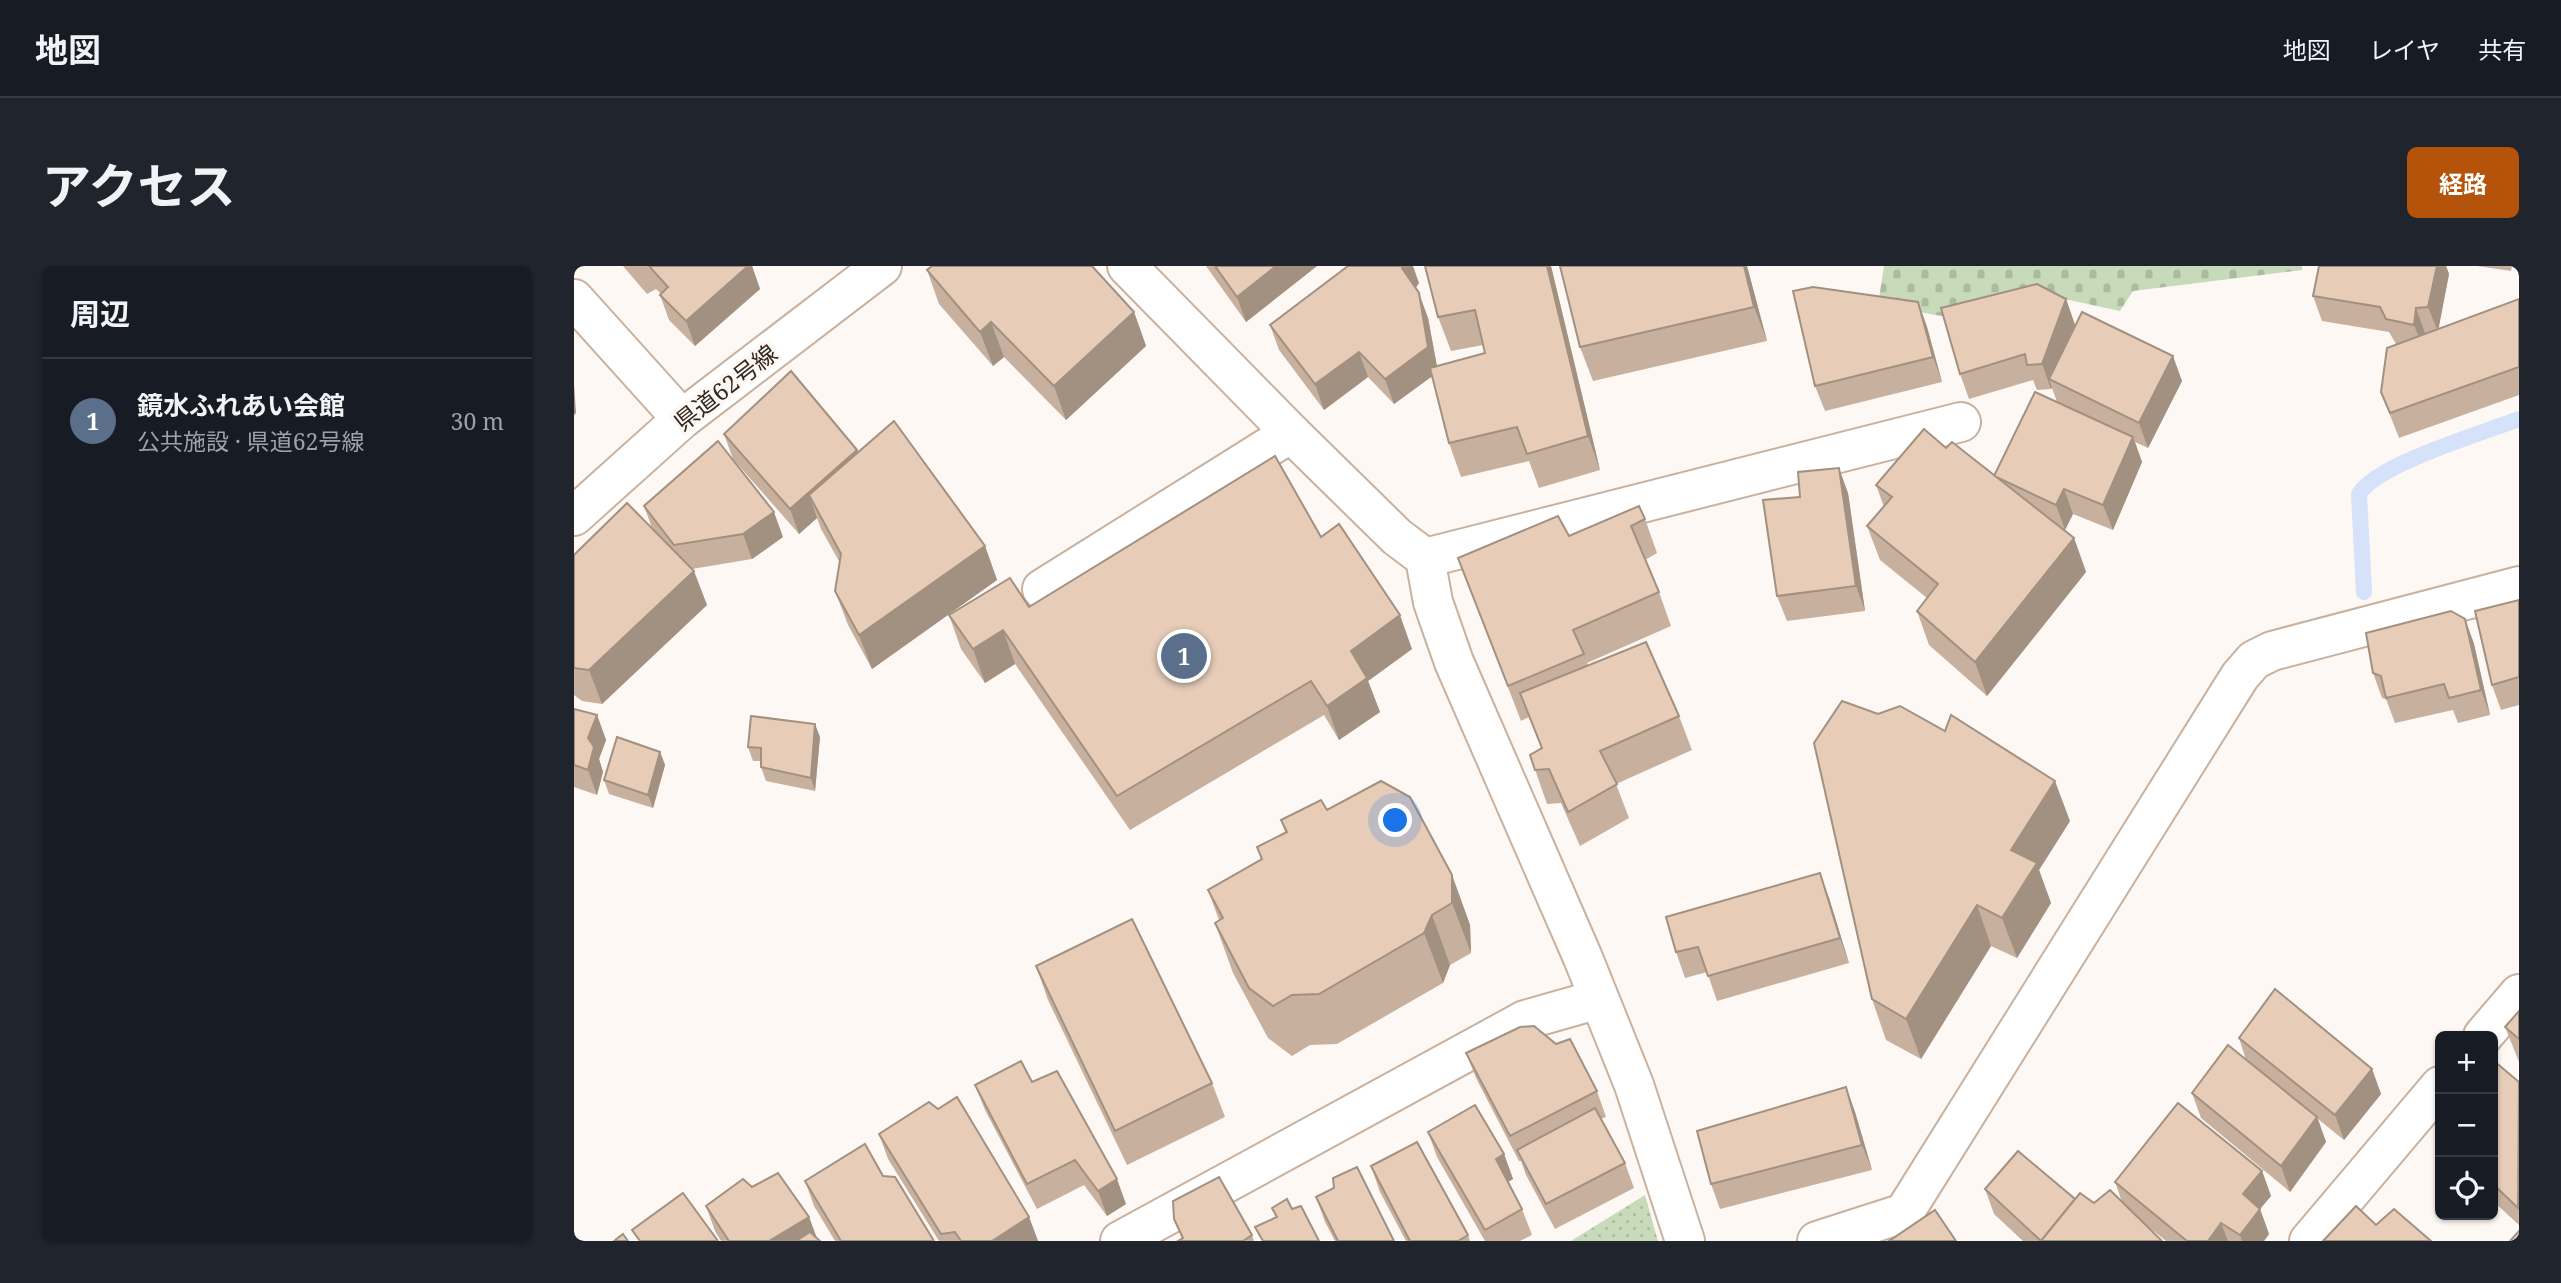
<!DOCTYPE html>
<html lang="ja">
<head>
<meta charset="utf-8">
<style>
	body { margin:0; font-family:"Noto Serif","Noto Sans JP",serif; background:#20242c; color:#f1f3f6 }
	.controls { position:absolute; right:21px; bottom:21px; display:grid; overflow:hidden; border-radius:10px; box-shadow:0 2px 5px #0004 }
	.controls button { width:63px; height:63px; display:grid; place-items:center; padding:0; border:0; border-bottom:2px solid #363941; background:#171b24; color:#f1f3f6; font:35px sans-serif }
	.you { position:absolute; left:822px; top:555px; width:24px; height:24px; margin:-18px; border:5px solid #fff; border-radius:50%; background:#1a73e8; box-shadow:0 0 0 10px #1a73e833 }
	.badge { display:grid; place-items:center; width:46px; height:46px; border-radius:50%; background:#b45309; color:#fff; font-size:23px; font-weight:700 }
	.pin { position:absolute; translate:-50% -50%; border:4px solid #fff; box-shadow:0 2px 7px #0006 }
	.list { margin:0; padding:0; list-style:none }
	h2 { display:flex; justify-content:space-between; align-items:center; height:91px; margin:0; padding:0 28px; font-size:30px }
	h2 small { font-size:23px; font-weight:400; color:#9ea1a6 }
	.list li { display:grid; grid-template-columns:46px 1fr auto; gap:21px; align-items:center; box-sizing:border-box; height:126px; padding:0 28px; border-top:2px solid #363941 }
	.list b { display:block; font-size:26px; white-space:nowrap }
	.list p { margin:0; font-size:23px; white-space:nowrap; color:#9ea1a6 }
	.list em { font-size:23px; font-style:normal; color:#9ea1a6 }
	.icon { flex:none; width:38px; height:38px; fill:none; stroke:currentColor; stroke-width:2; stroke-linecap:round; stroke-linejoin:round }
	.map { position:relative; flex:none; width:1945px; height:975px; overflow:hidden; border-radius:10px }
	header { display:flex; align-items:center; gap:42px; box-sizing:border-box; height:98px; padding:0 35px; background:#171b24; border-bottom:2px solid #363941 }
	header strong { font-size:33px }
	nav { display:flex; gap:38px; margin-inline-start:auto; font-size:24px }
	.intro { display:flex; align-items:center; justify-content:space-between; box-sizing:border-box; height:168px; padding:0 42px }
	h1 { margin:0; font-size:49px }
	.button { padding:18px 32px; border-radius:10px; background:#b45309; color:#fff; font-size:24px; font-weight:700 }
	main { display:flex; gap:42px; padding:0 42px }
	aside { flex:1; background:#171b24; border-radius:10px; box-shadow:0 2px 5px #0004 }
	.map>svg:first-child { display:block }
	.grass { fill:url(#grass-dots) }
	.cemetery { fill:url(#cemetery-stones) }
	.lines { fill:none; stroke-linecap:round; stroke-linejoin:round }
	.stream { stroke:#d5e2fa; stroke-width:16 }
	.street-casing { stroke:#cab19d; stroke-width:42 }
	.secondary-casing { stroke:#cab19d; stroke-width:42 }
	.street { stroke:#fff; stroke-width:38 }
	.secondary { stroke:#fff; stroke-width:38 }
	.wall { fill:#c7b09e }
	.shaded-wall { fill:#a29081 }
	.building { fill:#e7cdb8; stroke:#a29081; stroke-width:2 }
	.labels { text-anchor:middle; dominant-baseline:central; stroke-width:7; stroke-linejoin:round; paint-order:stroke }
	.street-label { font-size:24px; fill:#332921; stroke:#fdf8f4 }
</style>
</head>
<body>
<header>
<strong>地図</strong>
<nav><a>地図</a><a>レイヤ</a><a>共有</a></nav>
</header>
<div class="intro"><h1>アクセス</h1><a class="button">経路</a></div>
<main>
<aside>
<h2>周辺<small></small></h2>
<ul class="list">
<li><span class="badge" style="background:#5c6f8a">1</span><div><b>鏡水ふれあい会館</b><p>公共施設 · 県道62号線</p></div><em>30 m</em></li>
</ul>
</aside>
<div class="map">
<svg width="1945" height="975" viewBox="0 0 1945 975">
	<defs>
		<pattern id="grass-dots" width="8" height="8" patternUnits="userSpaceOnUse" patternTransform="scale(1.75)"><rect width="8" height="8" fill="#c7dab9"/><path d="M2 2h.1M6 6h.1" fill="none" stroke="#abbb9f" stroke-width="1.8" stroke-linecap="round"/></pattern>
		<pattern id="cemetery-stones" width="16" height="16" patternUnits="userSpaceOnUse" patternTransform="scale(1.75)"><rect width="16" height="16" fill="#c7dab9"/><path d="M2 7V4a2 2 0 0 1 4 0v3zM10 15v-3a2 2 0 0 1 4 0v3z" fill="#abbb9f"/></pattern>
	</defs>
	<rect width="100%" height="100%" fill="#fdf8f4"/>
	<polygon class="grass" points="1071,929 1084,975 997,975"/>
	<polygon class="cemetery" points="1310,0 1728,0 1728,4 1559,25 1546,45 1486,32 1391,54 1304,39"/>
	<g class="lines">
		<path class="stream" d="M 1790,326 L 1785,228 C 1803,198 1909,167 1945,153"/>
		<defs>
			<g id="street">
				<polyline points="553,0 717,167 823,271 851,292 859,336 880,396 1009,692 1060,819 1111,975"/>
				<polyline points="851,292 1387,156"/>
				<polyline points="468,323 717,167"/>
				<polyline points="1909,770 1945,728"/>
				<polyline points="546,975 951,754 1025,733"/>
				<polyline points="1243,975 1330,947 1666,410 1680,394 1698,385 1945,320"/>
				<polyline points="1735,975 1866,820"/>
			</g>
			<g id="secondary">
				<polyline points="0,33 108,153"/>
				<polyline points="0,250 108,153 308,0"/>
			</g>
		</defs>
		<use href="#street" class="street-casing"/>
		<use href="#secondary" class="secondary-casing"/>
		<use href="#street" class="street"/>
		<use href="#secondary" class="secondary"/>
	</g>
	<g class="wall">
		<polygon points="49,0 178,0 186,23 121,80 95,54 86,29 87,28 82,23 73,28"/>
		<polygon points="632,0 743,0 672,56"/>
		<polygon points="851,0 977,0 1026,204 965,222 955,195 887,211 875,177 858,110 820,138 794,111 750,144 705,84 696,59 845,17 842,22 854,52 863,100 911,87 909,79 877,85 864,51"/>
		<polygon points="986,0 1173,0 1193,75 1019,115 1006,81"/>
		<polygon points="1745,0 1872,0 1875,8 1864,63 1945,33 1945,129 1825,172 1807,126 1823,78 1822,78 1815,66 1748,55 1739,30"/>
		<polygon points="1903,0 1938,0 1937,5"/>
		<polygon points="353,4 560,46 572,80 492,154 430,91 419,100 365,38"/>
		<polygon points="1492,33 1501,59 1608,115 1574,182 1561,176 1568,196 1539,264 1499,248 1491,264 1488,263 1500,272 1512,306 1413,430 1355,379 1343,345 1353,332 1306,294 1293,260 1310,241 1302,219 1372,182 1421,210 1483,136 1478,122 1477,123 1463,124 1459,114 1395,133 1386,108"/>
		<polygon points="1344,36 1353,61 1368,116 1251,145 1241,120"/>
		<polygon points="150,168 284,186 411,280 423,314 298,403 274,359 261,325 266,297 247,263 243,252 225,268 159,193"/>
		<polygon points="1274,227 1291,345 1213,355 1203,330 1226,231"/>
		<polygon points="70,240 209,271 178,293 118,303 133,339 28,438 8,435 0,429 0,289 78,262"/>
		<polygon points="1071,253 1083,287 1071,294 1085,326 1097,360 1013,397 1014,399 1105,450 1118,484 1042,518 1055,552 1006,580 987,537 973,538 956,489 967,482 955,451 947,455 884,292"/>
		<polygon points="747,271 838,383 794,415 806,446 765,474 750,449 556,564 441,398 411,417 387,383 375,349 455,341"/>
		<polygon points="1945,334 1945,439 1927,444 1918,419"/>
		<polygon points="1891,353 1900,378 1916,449 1884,457 1879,444 1821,457 1812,433 1808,432 1799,407"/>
		<polygon points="0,443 23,449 32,474 25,493 29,506 23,529 0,521"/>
		<polygon points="246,471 241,525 192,515 187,501 187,495 179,495 174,481"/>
		<polygon points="86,486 91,499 79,542 35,528 30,514"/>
		<polygon points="753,544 878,609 896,659 897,687 876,699 869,717 763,778 736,779 718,790 694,772 659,707 641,657 645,654 634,624 687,593 683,581 711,566 707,554"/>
		<polygon points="1496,555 1465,604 1477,637 1443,692 1417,680 1347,793 1312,774 1298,733"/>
		<polygon points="1255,632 1275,697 1143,735 1133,706 1111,712 1102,686"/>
		<polygon points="462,700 638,817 651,851 553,899 474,734"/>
		<polygon points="1945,745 1945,796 1931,761"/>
		<polygon points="1665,772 1798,803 1807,828 1770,874 1744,853 1752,876 1716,926 1627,852 1618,827 1672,794"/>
		<polygon points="892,787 1023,825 1032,851 1027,853 1051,897 1060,922 981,963 952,909 947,895 945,895 902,812"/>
		<polygon points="1919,797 1945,816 1945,959 1919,935"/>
		<polygon points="458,816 552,938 533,950 510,919 463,943 411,844 401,819"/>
		<polygon points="1272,821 1281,846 1298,904 1146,943 1137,918"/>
		<polygon points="854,866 930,888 939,913 934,916 948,943 958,969 946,975 911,975 863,891"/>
		<polygon points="305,868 455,951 464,975 365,975 314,893"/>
		<polygon points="797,900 894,969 896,975 832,975 806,926"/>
		<polygon points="1688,905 1697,930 1686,943 1695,968 1690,975 1592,975 1571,958 1588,975 1449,975 1420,948 1411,923 1501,933 1520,937 1548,936 1541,916"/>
		<polygon points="309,910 360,975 261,975 240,940 231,915"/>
		<polygon points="178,921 235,951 243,973 246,975 147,975 141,965 132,940"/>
		<polygon points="760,922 820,975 761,975 751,956 742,931"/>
		<polygon points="600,953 678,969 680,975 604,975 608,973"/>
	</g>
	<g class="shaded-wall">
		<polygon points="174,0 178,0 186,23 121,80 112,55"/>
		<polygon points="702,0 743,0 672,56 663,31"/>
		<polygon points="830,0 839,0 845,17 837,27 828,2"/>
		<polygon points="973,0 977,0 1026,204 1014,170"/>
		<polygon points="1170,0 1173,0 1193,75 1180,41"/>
		<polygon points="1863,0 1872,0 1875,8 1864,66 1854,41"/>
		<polygon points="845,27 854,52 864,106 820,138 811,113"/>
		<polygon points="1492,33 1501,59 1475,113 1478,122 1477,123 1468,98"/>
		<polygon points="1344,36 1353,61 1368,116 1359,91"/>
		<polygon points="1842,42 1851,67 1850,84 1840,59"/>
		<polygon points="560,46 572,80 492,154 480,120"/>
		<polygon points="417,56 430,91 419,100 406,66"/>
		<polygon points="785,86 794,111 750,144 741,118"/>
		<polygon points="1599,90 1608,115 1574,182 1565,157"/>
		<polygon points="0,118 2,147 0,149"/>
		<polygon points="1559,171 1568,196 1539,264 1529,239"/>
		<polygon points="283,184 293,209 235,229 243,252 225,268 216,243"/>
		<polygon points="1265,202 1274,227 1291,345 1282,320"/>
		<polygon points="1490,223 1499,248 1491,264 1482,239"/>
		<polygon points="200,246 209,271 178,293 169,268"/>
		<polygon points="1500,272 1512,306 1413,430 1401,396"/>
		<polygon points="411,280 423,314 298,403 285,369"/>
		<polygon points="120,305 133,339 28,438 15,404"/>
		<polygon points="826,349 838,383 794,415 806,446 765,474 753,440 777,385"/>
		<polygon points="1891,353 1900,378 1916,449 1907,424"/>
		<polygon points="429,364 441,398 411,417 399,383"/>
		<polygon points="23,449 32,474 25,493 29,506 23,529 14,504 14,472"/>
		<polygon points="241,458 246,471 241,525 237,512"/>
		<polygon points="86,486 91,499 79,542 74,529"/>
		<polygon points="1481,515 1496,555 1465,604 1477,637 1443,692 1428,652 1437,584"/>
		<polygon points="1246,607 1255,632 1275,697 1266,672"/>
		<polygon points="878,609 896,659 897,687 878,637"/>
		<polygon points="1403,639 1417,680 1347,793 1332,753"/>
		<polygon points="858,649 876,699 869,717 850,667"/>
		<polygon points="1798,803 1807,828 1770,874 1761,849"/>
		<polygon points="1272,821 1281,846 1298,904 1288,879"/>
		<polygon points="1743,851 1752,876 1716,926 1707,900"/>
		<polygon points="930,888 939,913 931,918 922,893"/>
		<polygon points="1688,905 1697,930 1686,943 1695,968 1690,975 1668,975 1666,969 1669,928"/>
		<polygon points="543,913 552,938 533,950 524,925"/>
		<polygon points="235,951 244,975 195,975"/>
		<polygon points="455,951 464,975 418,975"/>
		<polygon points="1647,957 1654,975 1634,975"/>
	</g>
	<g class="building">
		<polygon points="75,0 174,0 112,55 86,29 94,21"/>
		<polygon points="358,0 518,0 560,46 480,120 417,56 406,66 353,4"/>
		<polygon points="641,0 702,0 663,31"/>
		<polygon points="774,0 830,0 828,2 845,27 854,81 811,113 785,86 741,118 696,59"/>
		<polygon points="851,0 973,0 1014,170 953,188 943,161 875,177 856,102 911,87 901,44 864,51"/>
		<polygon points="986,0 1170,0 1180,41 1006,81"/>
		<polygon points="1745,0 1863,0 1854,41 1842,42 1840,59 1812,53 1806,41 1739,30"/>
		<polygon points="1463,18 1492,33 1468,98 1453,99 1451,88 1386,108 1367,42"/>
		<polygon points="1239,21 1344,36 1359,91 1241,120 1219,25"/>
		<polygon points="1945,33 1945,101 1816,147 1807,126 1813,82"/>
		<polygon points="1508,46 1599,90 1565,157 1475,113"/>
		<polygon points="217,105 283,184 216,243 150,168"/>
		<polygon points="1461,126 1559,171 1529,239 1490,223 1482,239 1420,210"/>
		<polygon points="320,155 411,280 285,369 261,325 267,288 235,229"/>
		<polygon points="1350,163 1372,182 1378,176 1500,272 1401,396 1343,345 1364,318 1293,260 1318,231 1302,219"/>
		<polygon points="144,175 200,246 169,268 100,279 70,240"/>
		<polygon points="701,190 747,271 765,258 826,349 777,385 793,412 753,440 737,415 543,530 429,364 399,383 375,349 436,312 455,341"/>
		<polygon points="1265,202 1282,320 1203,330 1189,234 1226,231 1224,206"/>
		<polygon points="53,237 120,305 15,404 0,402 0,289"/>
		<polygon points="1065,240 1071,253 1057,260 1085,326 999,364 1010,388 934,420 884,292 984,250 995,270"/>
		<polygon points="1945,334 1945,411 1918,419 1901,345"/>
		<polygon points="1877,345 1891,353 1907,424 1875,432 1870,418 1812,432 1807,410 1799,407 1792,367"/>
		<polygon points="1072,376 1105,450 1026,485 1043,518 994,546 975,503 961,504 956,489 968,482 946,427"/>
		<polygon points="1268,435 1304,448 1326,440 1371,465 1377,449 1481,515 1437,584 1463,597 1428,652 1403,639 1332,753 1298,733 1240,477"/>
		<polygon points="0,443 23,449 14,472 20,481 14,504 0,499"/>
		<polygon points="177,450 241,458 237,512 187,501 187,482 174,481"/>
		<polygon points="43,471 86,486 74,529 30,514"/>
		<polygon points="807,515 836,531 878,609 878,637 858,649 850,667 745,728 718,729 699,740 675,722 641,657 649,652 634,624 688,593 683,581 713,566 707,554 747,534 753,544"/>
		<polygon points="1246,607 1266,672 1134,710 1124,681 1102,686 1092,651"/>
		<polygon points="558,653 638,817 541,865 462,700"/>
		<polygon points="1701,723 1798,803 1761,849 1665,772"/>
		<polygon points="1945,745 1945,773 1931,761"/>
		<polygon points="960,760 982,778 996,773 1023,825 936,870 892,787 946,761"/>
		<polygon points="1654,779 1743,851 1707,900 1618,827"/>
		<polygon points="447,795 458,816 483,805 543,913 524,925 501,894 453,918 401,819"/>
		<polygon points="1920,795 1945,816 1944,942 1919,918 1919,797"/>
		<polygon points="1272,821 1288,879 1137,918 1123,865"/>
		<polygon points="383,831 455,951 418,975 387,975 381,966 367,968 305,868 355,836 364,843"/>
		<polygon points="1604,837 1688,905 1669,928 1686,943 1666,969 1647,957 1634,975 1613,975 1541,916"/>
		<polygon points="901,839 930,888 922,893 948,943 911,964 854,866"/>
		<polygon points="1021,842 1051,897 972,938 943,884"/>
		<polygon points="843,876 894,969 884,975 836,975 797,900"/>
		<polygon points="291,878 309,910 321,911 360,975 267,975 231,915"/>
		<polygon points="1444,885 1501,933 1467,975 1411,923"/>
		<polygon points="783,901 820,975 764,975 742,931 760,922 759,912"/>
		<polygon points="204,907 235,951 195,975 155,975 132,940 169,913 178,921"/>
		<polygon points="645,911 678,969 669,975 604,975 609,972 600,953 599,935"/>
		<polygon points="1536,924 1588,975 1467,975 1506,927 1520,937"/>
		<polygon points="109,927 144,975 66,975 58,964"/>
		<polygon points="713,933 718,943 727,940 745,975 689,975 681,961 703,951 698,942"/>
		<polygon points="1782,940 1802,959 1820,943 1857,975 1749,975"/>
		<polygon points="1361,944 1382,975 1315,975"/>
		<polygon points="1945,965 1945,975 1936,975"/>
		<polygon points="236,966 246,975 222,975"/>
		<polygon points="49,968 54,975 40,975"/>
	</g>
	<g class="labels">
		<g class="street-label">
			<text transform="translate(151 121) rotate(-38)">県道62号線</text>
		</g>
	</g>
</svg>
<div class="controls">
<button>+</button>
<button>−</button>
<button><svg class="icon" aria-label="locate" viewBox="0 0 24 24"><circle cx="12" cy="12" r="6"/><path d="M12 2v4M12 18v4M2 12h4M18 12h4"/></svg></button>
</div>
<div class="you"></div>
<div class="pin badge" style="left:610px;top:390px;background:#5c6f8a">1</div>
</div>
</main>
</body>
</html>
